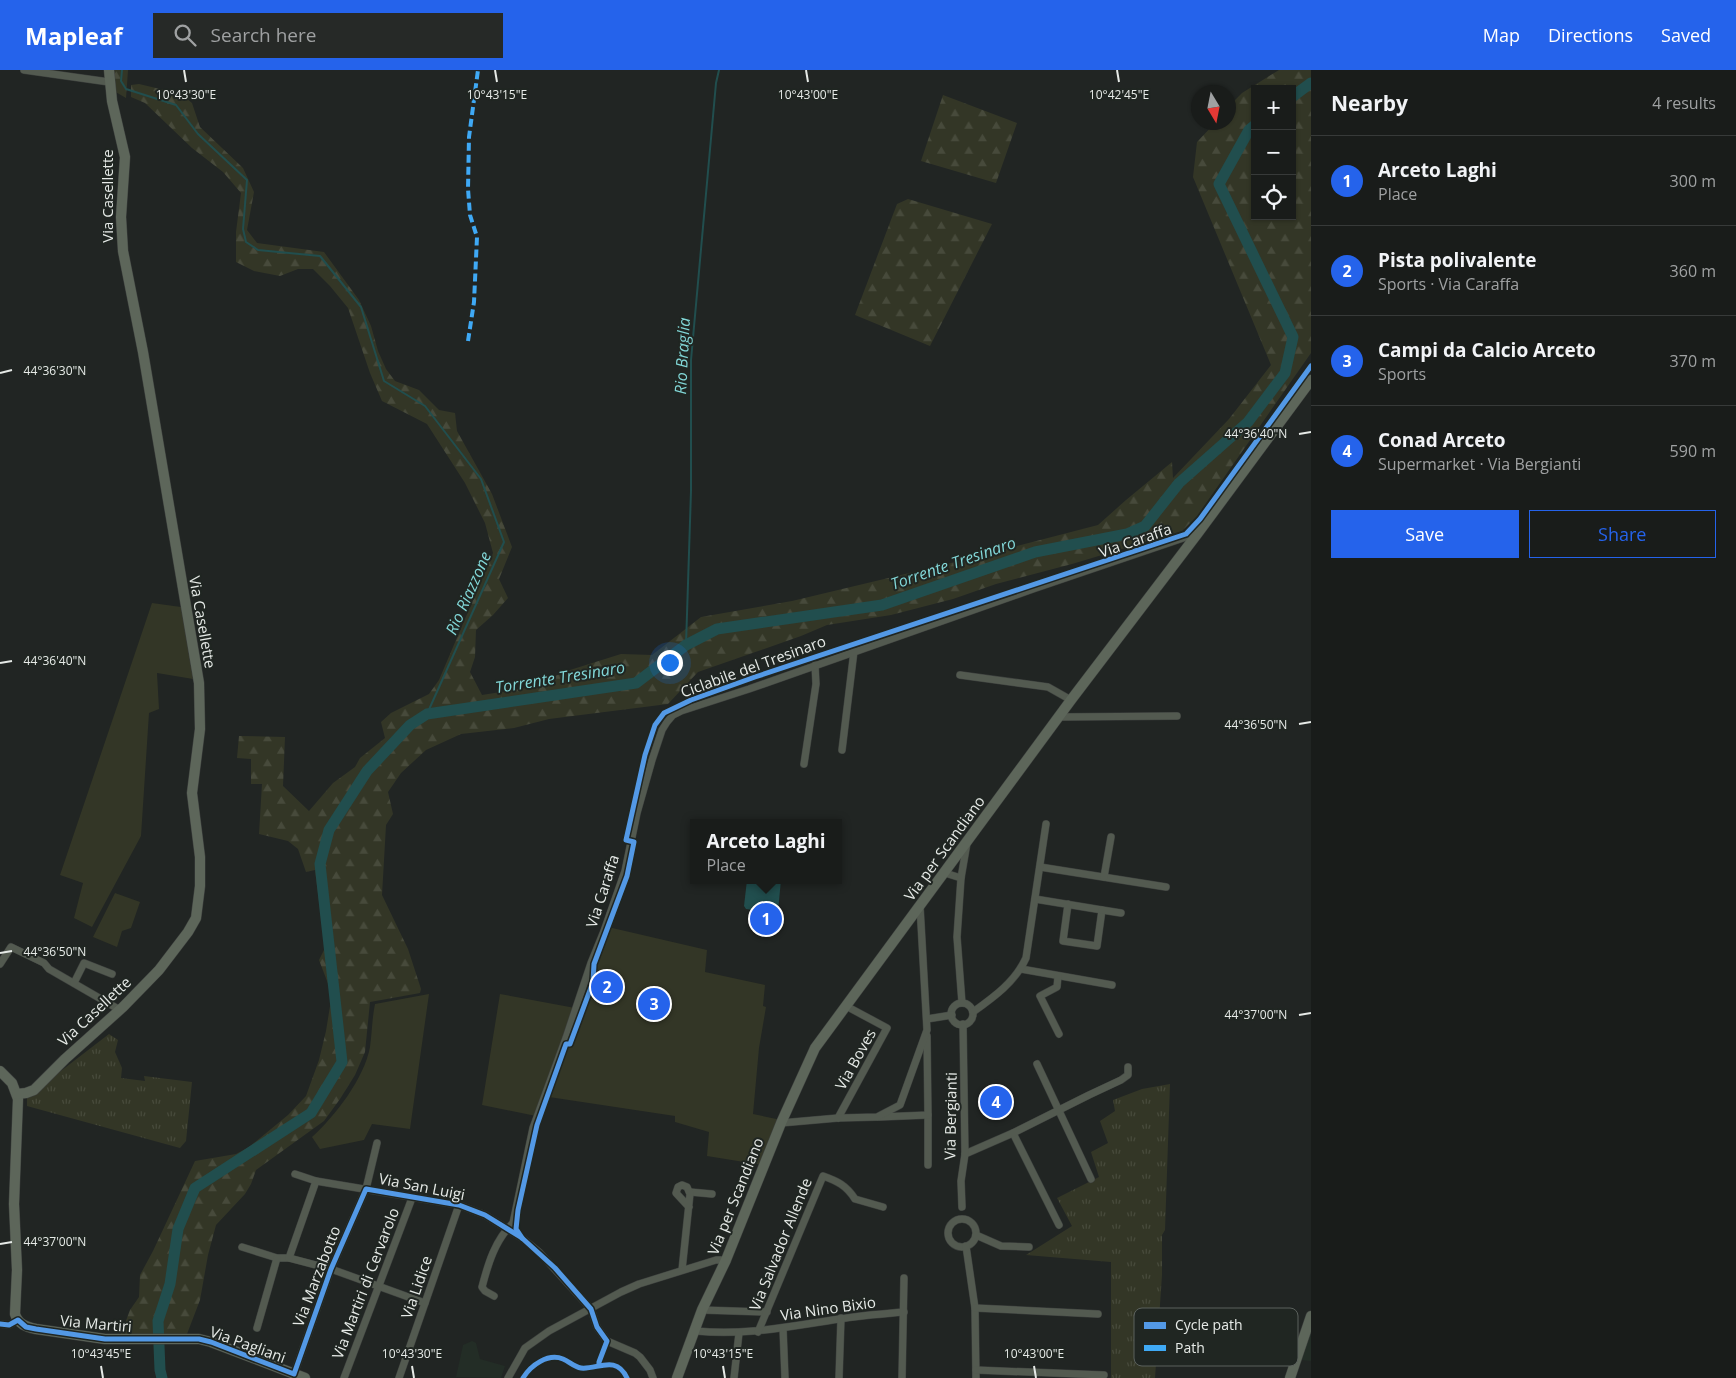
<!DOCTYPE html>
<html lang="en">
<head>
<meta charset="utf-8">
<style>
	body { margin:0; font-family:"Open Sans",sans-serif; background:#262927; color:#f1f3f6 }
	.controls { position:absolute; right:15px; top:15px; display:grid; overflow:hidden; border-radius:0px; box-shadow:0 1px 4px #0004 }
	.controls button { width:45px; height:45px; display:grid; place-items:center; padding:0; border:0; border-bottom:1px solid #373a39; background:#191c1a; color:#f1f3f6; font:25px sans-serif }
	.compass { position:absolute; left:1191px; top:15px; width:45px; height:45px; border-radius:50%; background:#191c1a; box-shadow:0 1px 4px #0004; rotate:170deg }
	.you { position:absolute; left:669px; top:592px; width:18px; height:18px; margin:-12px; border:4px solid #fff; border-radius:50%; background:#1a73e8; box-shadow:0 0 0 8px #1a73e833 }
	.badge { display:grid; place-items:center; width:32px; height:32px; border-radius:50%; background:#2563eb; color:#fff; font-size:16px; font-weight:700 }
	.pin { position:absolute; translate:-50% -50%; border:2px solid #fff; box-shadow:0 1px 5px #0006 }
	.popup { position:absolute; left:690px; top:749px; width:152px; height:65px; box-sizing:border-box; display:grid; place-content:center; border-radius:0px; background:#191c1a; filter:drop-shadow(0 1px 4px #0005); font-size:16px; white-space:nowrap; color:#9fa1a2 }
	.popup b { font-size:19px; color:#f1f3f6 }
	.popup::after { content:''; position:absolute; left:50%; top:100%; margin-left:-10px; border:10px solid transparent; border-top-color:#191c1a }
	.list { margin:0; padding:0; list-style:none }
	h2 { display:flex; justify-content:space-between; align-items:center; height:65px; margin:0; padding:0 20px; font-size:21px }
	h2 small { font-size:16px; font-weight:400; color:#9fa1a2 }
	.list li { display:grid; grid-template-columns:32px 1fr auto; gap:15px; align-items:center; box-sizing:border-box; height:90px; padding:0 20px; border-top:1px solid #373a39 }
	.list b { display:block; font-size:19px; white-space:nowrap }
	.list p { margin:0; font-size:16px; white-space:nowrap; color:#9fa1a2 }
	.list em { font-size:16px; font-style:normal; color:#9fa1a2 }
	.actions { display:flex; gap:10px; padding:15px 20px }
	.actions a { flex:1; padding:11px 0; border:1px solid #2563eb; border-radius:0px; text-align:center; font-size:18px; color:#2563eb }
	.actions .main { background:#2563eb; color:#fff }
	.icon { flex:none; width:28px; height:28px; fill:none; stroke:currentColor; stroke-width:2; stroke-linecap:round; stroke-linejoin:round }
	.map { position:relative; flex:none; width:1311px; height:1308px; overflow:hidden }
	header { display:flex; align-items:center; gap:30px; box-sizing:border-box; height:70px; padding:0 25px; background:#2563eb; color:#fff }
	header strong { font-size:24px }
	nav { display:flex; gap:28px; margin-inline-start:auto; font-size:18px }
	.search { width:350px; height:45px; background:#262927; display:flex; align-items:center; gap:12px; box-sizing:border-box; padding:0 18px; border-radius:0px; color:#9fa1a2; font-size:19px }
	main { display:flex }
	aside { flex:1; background:#191c1a }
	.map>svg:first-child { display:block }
	.built { fill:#232d26 }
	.green { fill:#333626 }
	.forest { fill:url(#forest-firs); fill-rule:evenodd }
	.park { fill:url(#park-tufts) }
	.water { fill:#214e4e }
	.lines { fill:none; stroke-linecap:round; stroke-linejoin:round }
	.stream { stroke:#214e4e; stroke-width:2 }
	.river { stroke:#214e4e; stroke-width:11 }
	.street-casing { stroke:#3d403e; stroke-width:8 }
	.secondary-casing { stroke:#3d403e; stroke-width:11 }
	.street { stroke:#535a50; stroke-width:7 }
	.secondary { stroke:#5d665a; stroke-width:10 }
	.quiet { stroke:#3fa9f5; stroke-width:4; stroke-dasharray:8 4; stroke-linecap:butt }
	.cycleway-casing { stroke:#202622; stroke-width:8 }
	.cycleway { stroke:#5399e6; stroke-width:5 }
	.ticks { fill:none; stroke:#e6eae7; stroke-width:2 }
	.labels { text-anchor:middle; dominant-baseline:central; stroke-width:4; stroke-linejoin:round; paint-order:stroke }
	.street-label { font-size:15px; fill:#e6eae7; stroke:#202622 }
	.water-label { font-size:16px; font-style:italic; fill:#82d7d8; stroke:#202622 }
	.key { fill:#202622; stroke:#5b615d; stroke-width:1 }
	.key-label { font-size:14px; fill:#e6eae7 }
	.ticks-label { font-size:12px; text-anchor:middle; fill:#e6eae7; stroke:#202622; stroke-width:4; stroke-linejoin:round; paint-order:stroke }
</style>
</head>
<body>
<header>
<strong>Mapleaf</strong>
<div class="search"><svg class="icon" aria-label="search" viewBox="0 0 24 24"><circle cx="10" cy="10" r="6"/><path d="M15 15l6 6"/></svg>Search here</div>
<nav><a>Map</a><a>Directions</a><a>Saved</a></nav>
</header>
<main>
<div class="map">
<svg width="1311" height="1308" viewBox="0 0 1311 1308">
	<defs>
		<pattern id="forest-firs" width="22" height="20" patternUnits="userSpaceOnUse" patternTransform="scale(1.25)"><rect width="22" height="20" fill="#333626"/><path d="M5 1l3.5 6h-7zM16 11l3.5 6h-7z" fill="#474a3b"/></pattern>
		<pattern id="park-tufts" width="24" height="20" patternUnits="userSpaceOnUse" patternTransform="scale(1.25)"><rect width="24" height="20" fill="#333626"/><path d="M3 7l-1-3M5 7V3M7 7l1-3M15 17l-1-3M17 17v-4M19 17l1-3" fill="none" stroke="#474a3b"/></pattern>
	</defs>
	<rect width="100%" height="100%" fill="#212523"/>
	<g class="built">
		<polygon points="1311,1259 1311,1291 1301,1290"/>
		<polygon points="472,1271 476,1273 480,1289 505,1296 501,1308 456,1307 463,1275"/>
	</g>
	<g class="green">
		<polygon points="152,533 181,537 193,609 157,603 159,639 149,643 141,766 92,857 74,848 83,813 60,805"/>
		<polygon points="115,823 140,832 131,858 122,861 117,877 93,867"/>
		<polygon points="608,857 707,880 705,902 765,915 763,936 766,937 759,978 753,1044 786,1051 768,1096 707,1086 709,1062 675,1052 675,1046 549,1027 541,1047 482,1035 500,924 575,938"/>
		<path d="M 429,924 L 410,1059 L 372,1054 L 364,1070 L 320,1079 L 312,1067 C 335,1046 364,1009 370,977 C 372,963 372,948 375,934 Z"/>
	</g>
	<g class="forest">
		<polygon points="113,0 128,0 126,28 114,21"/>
		<path d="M 1279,0 L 1311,0 L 1311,283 L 1197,446 L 1182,461 L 1072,494 L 996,514 L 953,529 L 891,545 L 827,555 L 801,566 L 698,602 L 668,634 L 549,649 L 514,658 L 461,664 L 426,680 L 401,703 L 388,722 L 393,744 L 386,755 L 382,825 L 408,879 L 421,919 L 420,923 L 370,932 L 365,982 L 355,1005 L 340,1029 L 324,1051 L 256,1100 L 251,1114 L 245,1124 L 216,1155 L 208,1185 L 200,1230 L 187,1264 L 121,1264 L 130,1240 L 139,1227 L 140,1205 L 153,1181 L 195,1091 L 236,1084 L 249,1077 L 288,1045 L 306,1026 L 319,990 L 326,961 L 332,924 L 319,890 L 325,878 L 315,800 L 306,802 L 298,779 L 288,771 L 259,764 L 262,714 L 251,714 L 251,689 L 237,688 L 239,666 L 285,667 L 283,716 L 309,741 L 333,713 L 355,697 L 360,688 L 385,668 L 381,652 L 391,643 L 429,624 L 439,610 L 493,483 L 485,453 L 465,413 L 427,354 L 382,331 L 370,303 L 348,238 L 330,216 L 313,199 L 298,199 L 280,206 L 254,201 L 236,192 L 236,162 L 241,123 L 223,102 L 192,78 L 145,33 L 131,27 L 131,15 L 139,14 L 181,24 L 192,33 L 200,57 L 243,98 L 254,122 L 247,160 L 257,173 L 324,182 L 359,230 L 371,256 L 378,281 L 386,299 L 395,311 L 419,320 L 439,340 L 455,343 L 457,361 L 492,424 L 512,477 L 499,509 L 508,528 L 493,545 L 476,560 L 475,587 L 470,602 L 482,625 L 526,618 L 570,600 L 621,584 L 652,585 L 701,547 L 792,531 L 947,494 L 1098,455 L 1126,430 L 1172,392 L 1173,408 L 1229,349 L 1271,295 L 1193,107 L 1197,72 L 1215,53 L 1228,52 L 1229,36 L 1242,23 ZM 1255,19 L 1292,19 L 1292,146 L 1255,146 Z"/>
		<polygon points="943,25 1017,53 996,113 921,91"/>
		<polygon points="908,129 992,154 930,276 855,245 897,134"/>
	</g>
	<g class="park">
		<polygon points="109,964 118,970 115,982 122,998 121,1008 145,1011 144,1006 192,1012 186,1071 180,1078 27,1036 27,1027"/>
		<polygon points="1170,1014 1165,1160 1162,1165 1162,1205 1155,1308 1111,1308 1111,1192 1026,1185 1072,1156 1057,1128 1099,1107 1091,1082 1108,1073 1100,1051 1115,1041 1113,1030 1142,1019"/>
	</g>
	<polygon class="water" points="747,810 781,810 778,841 774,843 746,839 744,836"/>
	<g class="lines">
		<g class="stream">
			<polyline points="122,0 121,11 126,19 176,35 198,64 247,110 243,159 246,172 258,180 320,186 361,237 384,311 425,336 481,409 504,472 427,644"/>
			<polyline points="686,575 691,421 691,290 716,13 719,0"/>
		</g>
		<g class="river">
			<polyline points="1292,27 1311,13"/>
			<polyline points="162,1308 160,1300 158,1251 170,1214 178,1159 195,1118 311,1043 342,992 320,794 329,760 367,701 410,655 427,644 636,613 686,575 717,559 882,535 1035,482 1127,464 1145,456 1179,413 1248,352 1285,303 1293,267 1219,114 1249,60 1255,55"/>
		</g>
		<defs>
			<g id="street">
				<polyline points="24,0 109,12"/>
				<polyline points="960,605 1048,617 1071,630"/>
				<polyline points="1059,647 1177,646"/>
				<polyline points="842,680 854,581"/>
				<polyline points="804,694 816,614 815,595"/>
				<polyline points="1040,797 1166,817"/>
				<polyline points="945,803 961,808"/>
				<polyline points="1104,807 1111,767"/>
				<polyline points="1035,829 1102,840 1097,876 1063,871 1068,834"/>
				<polyline points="1102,840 1121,843"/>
				<polyline points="0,894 11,877 44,893 49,899 120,940"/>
				<polyline points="1021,899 1112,915"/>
				<polyline points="1058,906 1057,917 1040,926 1059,964"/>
				<polyline points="74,913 84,893 112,904"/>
				<polyline points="962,933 957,867 961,808 967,773"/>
				<circle cx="962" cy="944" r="11"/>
				<path d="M 973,942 C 994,927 1015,912 1026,888 L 1046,754"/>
				<polyline points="927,949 952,945"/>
				<polyline points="1037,994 1091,1109"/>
				<polyline points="928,1045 928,1095"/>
				<polyline points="879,1047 928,1045 927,966"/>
				<polyline points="838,1048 887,958 846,936"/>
				<polyline points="781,1053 838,1048 877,1047 900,1035 927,960 920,836"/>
				<polyline points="1013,1063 1059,1155"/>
				<polyline points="965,1084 1013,1063 1089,1025 1121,1010 1128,1005 1128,997"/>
				<polyline points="295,1104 316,1111 459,1135 485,1145 522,1168 539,1182 591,1239 597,1257 607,1271 635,1283 640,1287 650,1300 653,1308"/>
				<polyline points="690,1122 712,1124"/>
				<polyline points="962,1137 961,1111 965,1084 963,954"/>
				<circle cx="962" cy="1163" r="14"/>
				<polyline points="976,1165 1001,1176 1029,1177"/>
				<polyline points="966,1176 975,1238 976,1308"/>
				<polyline points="242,1177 277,1188 289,1188 331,1199 425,1233"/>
				<polyline points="289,1188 316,1111"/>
				<polyline points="682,1200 690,1124 687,1117 682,1115 678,1117 676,1123 689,1137"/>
				<path d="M 494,1226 L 485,1221 L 482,1217 C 488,1194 495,1170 513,1153 L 533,1058 L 566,968 L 591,893 L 604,861 L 625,801 L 637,743 L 652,690 L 662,660 L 667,652 L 673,645 L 681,641 L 749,619 L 1033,519 L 1198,463"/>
				<polyline points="975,1238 1098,1244"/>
				<polyline points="702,1240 767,1242"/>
				<polyline points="0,1254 9,1255 18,1250"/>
				<polyline points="257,1258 277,1188"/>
				<polyline points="783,1258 785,1308"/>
				<path d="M 696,1261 C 747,1266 789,1256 840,1249 C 861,1245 883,1244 904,1242"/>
				<path d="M 758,1262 L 823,1106 C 837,1111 846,1115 855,1129 L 883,1137"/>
				<polyline points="976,1300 1104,1305"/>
				<polyline points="294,1304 331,1199 366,1119 377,1073"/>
				<polyline points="344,1308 412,1128"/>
				<polyline points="399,1308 459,1135"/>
				<polyline points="508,1308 525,1278 549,1261 621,1222 639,1214 716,1190 726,1190"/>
				<polyline points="734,1308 739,1263"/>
				<polyline points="839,1308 841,1248"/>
				<polyline points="902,1308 904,1208"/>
			</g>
			<g id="secondary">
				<path d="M 0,1001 L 12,1013 L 18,1029 L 14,1134 L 17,1200 L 15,1244 C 18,1254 26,1257 36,1259 L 105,1269 L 199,1269 L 211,1272 L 305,1308"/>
				<polyline points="17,1024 26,1023 34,1020 65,989 123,937 159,900 188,862 196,848 200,816 200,787 192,723 200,659 199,613 143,282 123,181 121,147 125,87 112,31 109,0"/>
				<polyline points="677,1308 702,1240 726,1190 781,1053 815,978 1071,630 1198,463 1311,310"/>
				<polyline points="1290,1308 1311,1246"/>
			</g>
		</defs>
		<use href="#street" class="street-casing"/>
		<use href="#secondary" class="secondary-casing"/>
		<use href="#street" class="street"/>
		<use href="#secondary" class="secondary"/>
		<polyline class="quiet" points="468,271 474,232 477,167 470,145 468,119 469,67 478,0"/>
		<defs>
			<g id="cycleway">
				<polyline points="522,1168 516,1159 518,1140 537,1055 566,974 570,974 593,912 594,894 627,806 634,772 626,770 645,685 655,655 664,643 691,630 755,607 1186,464 1200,449 1311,296"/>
				<polyline points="0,1254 9,1255 18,1250 26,1257 36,1259 105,1269 199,1269 211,1272 294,1304 331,1199 366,1119 459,1135 485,1145 522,1168 555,1198 591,1239 597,1257 607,1271 599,1292 599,1294"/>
				<path d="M 523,1308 C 531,1295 548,1283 563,1289 C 570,1292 574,1297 581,1298 C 597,1300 616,1284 627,1308"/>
			</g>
		</defs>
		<use href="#cycleway" class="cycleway-casing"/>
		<use href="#cycleway" class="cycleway"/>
	</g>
	<path class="ticks" d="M 184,0 L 186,12M 495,0 L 497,12M 806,0 L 808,12M 1117,0 L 1119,12M 0,303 L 12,300M 1299,364 L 1311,362M 0,593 L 12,591M 1299,654 L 1311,652M 0,883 L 12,881M 1299,945 L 1311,943M 0,1174 L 12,1172M 101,1296 L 103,1308M 412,1296 L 414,1308M 723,1296 L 725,1308M 1034,1296 L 1036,1308"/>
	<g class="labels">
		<g class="street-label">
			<text transform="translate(107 126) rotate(-90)">Via Casellette</text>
			<text transform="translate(1135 470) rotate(-19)">Via Caraffa</text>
			<text transform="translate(203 552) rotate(80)">Via Casellette</text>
			<text transform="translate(753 596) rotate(-20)">Ciclabile del Tresinaro</text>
			<text transform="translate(944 778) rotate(-54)">Via per Scandiano</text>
			<text transform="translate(602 821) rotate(-72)">Via Caraffa</text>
			<text transform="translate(94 941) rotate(-43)">Via Casellette</text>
			<text transform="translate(855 989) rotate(-61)">Via Boves</text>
			<text transform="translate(950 1046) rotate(-89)">Via Bergianti</text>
			<text transform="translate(422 1116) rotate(11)">Via San Luigi</text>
			<text transform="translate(735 1126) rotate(-68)">Via per Scandiano</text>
			<text transform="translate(780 1174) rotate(-68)">Via Salvador Allende</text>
			<text transform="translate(316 1206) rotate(-69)">Via Marzabotto</text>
			<text transform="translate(365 1213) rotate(-69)">Via Martiri di Cervarolo</text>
			<text transform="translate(416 1217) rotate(-71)">Via Lidice</text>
			<text transform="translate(828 1238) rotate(-8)">Via Nino Bixio</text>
			<text transform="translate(96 1253) rotate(5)">Via Martiri</text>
			<text transform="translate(248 1274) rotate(20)">Via Pagliani</text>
		</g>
		<g class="water-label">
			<text transform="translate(682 286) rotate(-87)">Rio Braglia</text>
			<text transform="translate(953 493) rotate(-19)">Torrente Tresinaro</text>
			<text transform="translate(468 523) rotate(-66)">Rio Riazzone</text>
			<text transform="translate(560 607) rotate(-9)">Torrente Tresinaro</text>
		</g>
	</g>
	<rect x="1134" y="1238" width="164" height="58" rx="8" class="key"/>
	<rect x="1144" y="1252" width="22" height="7" fill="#5399e6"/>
	<rect x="1144" y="1275" width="22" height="6" fill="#3fa9f5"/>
	<g class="key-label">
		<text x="1175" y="1260">Cycle path</text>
		<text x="1175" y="1283">Path</text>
	</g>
	<g class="ticks-label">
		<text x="186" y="29">10°43'30"E</text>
		<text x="497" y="29">10°43'15"E</text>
		<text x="808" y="29">10°43'00"E</text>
		<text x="1119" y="29">10°42'45"E</text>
		<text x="55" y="305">44°36'30"N</text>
		<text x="1256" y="368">44°36'40"N</text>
		<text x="55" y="595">44°36'40"N</text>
		<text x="1256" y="659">44°36'50"N</text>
		<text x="55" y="886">44°36'50"N</text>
		<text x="1256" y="949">44°37'00"N</text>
		<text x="55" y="1176">44°37'00"N</text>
		<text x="101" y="1288">10°43'45"E</text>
		<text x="412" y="1288">10°43'30"E</text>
		<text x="723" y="1288">10°43'15"E</text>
		<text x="1034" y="1288">10°43'00"E</text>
	</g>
</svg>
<div class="controls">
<button>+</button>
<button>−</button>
<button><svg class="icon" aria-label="locate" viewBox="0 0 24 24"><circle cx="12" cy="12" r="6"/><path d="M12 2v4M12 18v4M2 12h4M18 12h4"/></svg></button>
</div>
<svg class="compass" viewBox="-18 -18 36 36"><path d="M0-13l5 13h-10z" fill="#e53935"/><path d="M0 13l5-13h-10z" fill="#9fa1a2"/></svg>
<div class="you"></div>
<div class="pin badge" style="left:766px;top:849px">1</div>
<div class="popup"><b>Arceto Laghi</b>Place</div>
<div class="pin badge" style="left:607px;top:917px">2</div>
<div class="pin badge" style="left:654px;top:934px">3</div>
<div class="pin badge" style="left:996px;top:1032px">4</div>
</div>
<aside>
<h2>Nearby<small>4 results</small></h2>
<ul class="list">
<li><span class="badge">1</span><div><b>Arceto Laghi</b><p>Place</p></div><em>300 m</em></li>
<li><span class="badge">2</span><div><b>Pista polivalente</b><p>Sports · Via Caraffa</p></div><em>360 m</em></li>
<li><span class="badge">3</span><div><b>Campi da Calcio Arceto</b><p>Sports</p></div><em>370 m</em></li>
<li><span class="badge">4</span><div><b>Conad Arceto</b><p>Supermarket · Via Bergianti</p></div><em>590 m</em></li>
</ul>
<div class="actions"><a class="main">Save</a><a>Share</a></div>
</aside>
</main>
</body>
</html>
